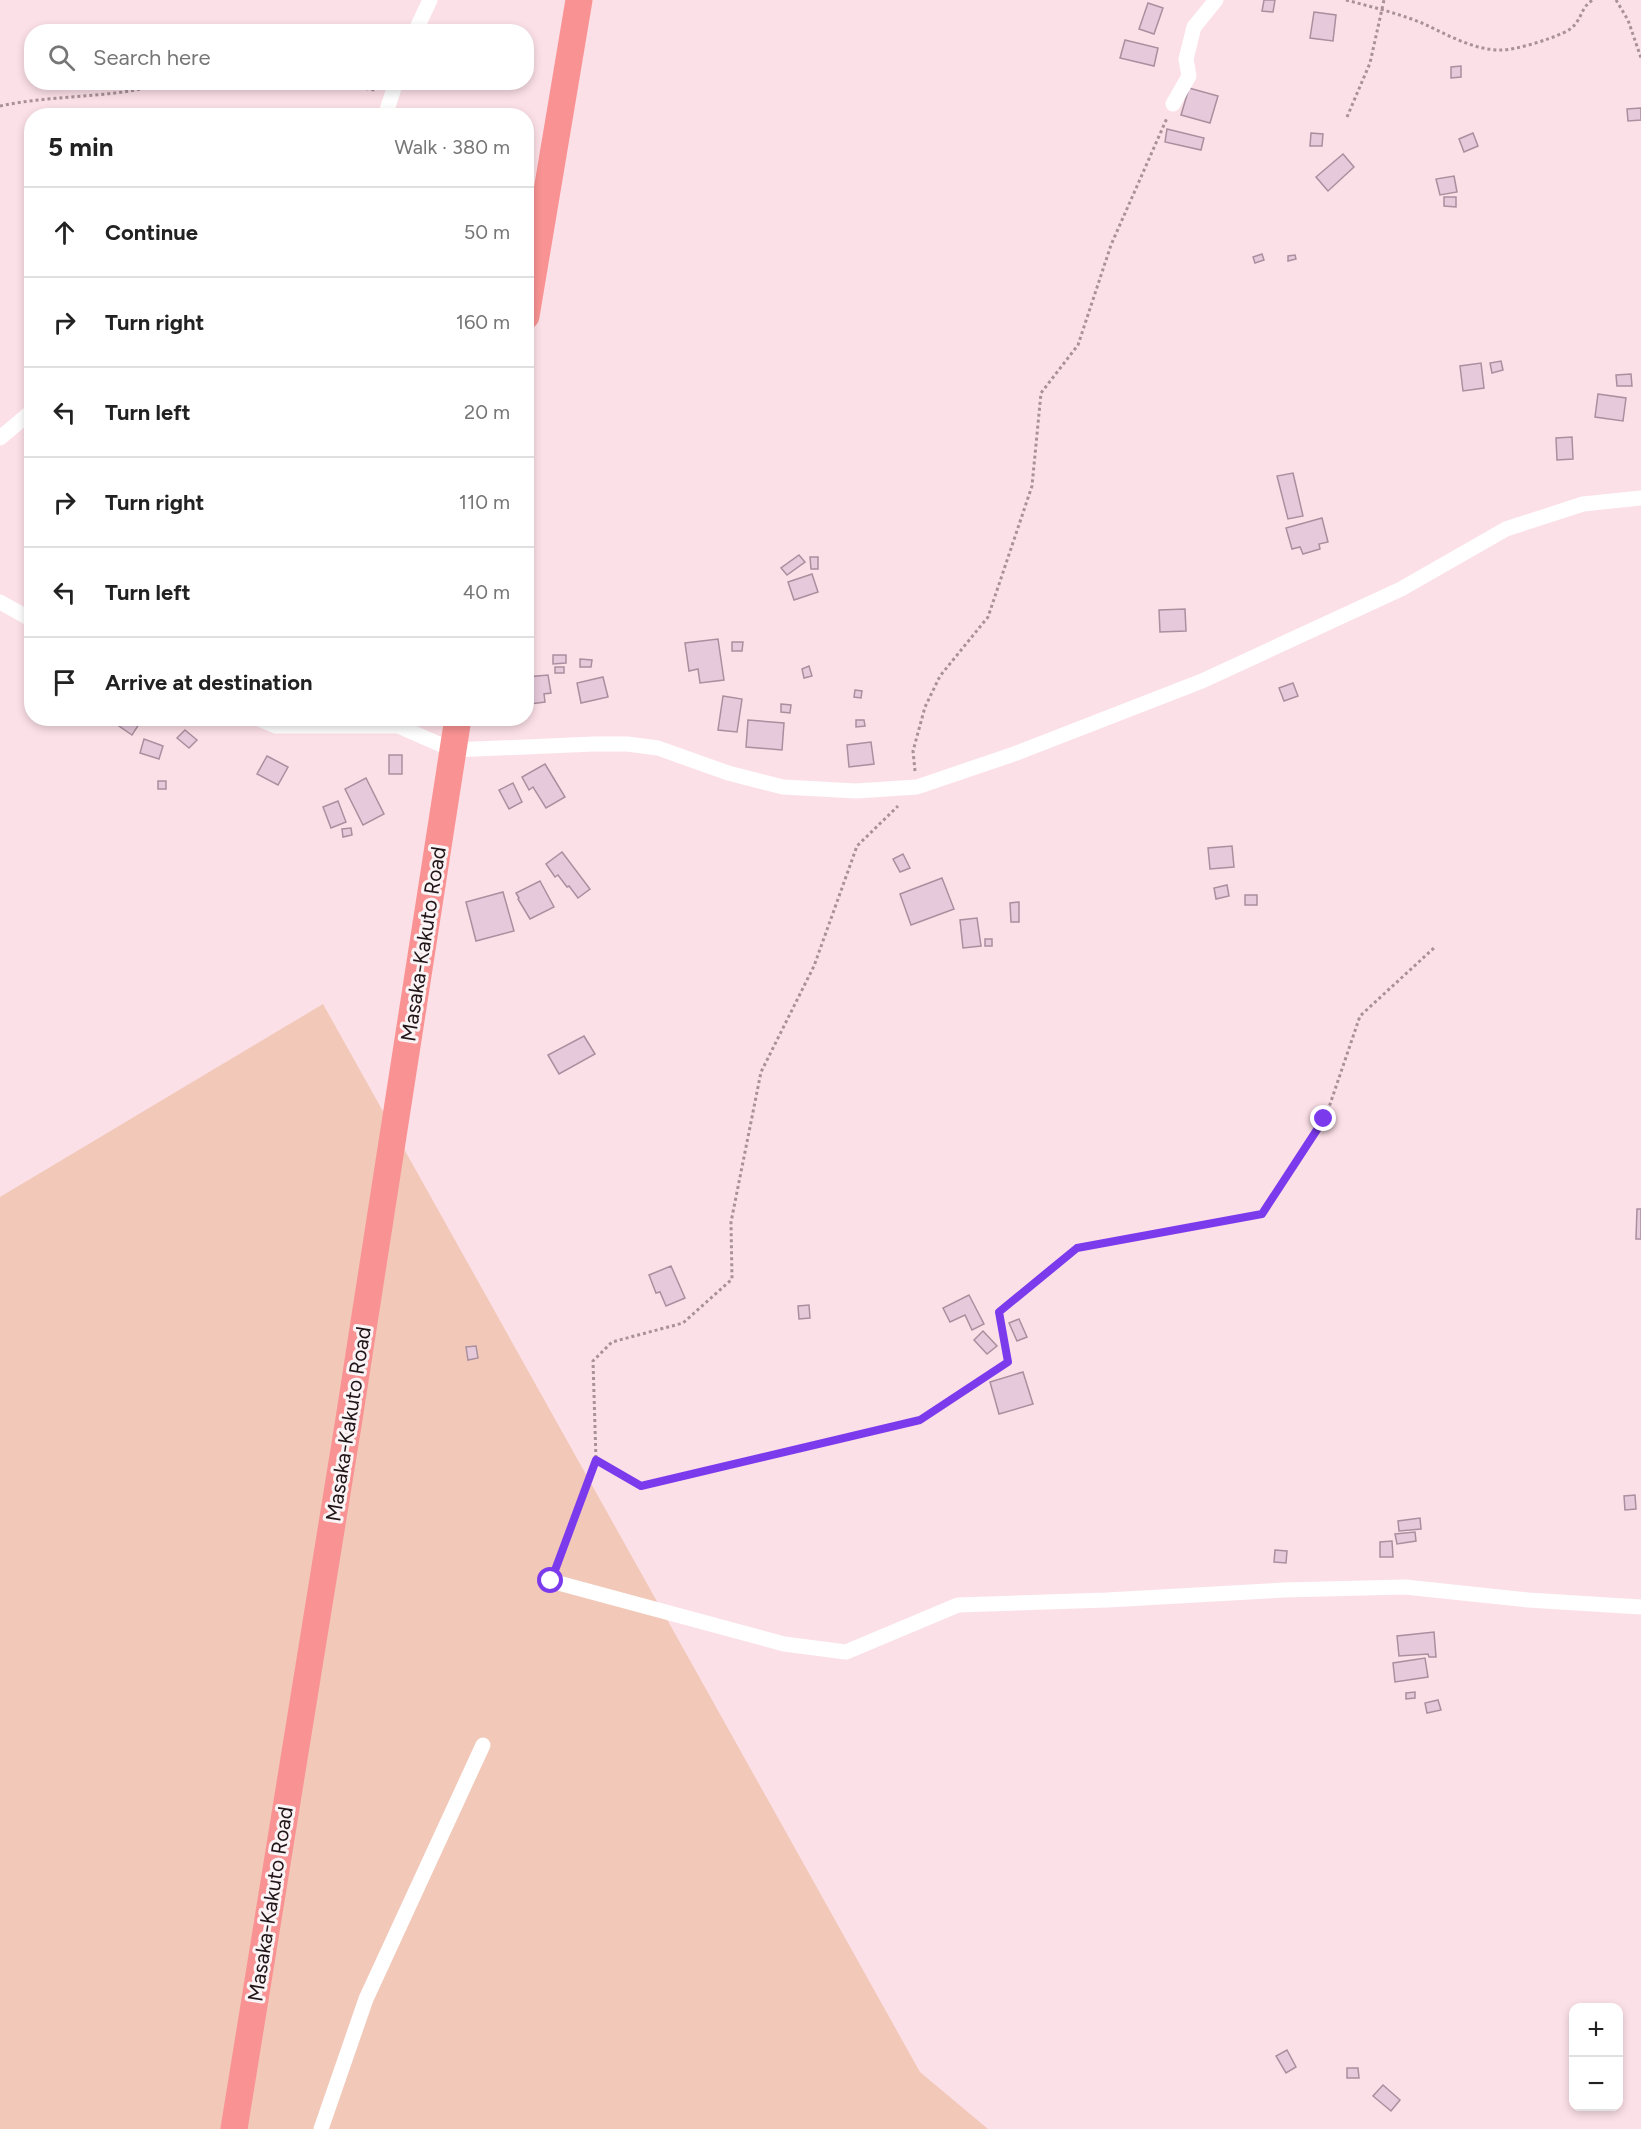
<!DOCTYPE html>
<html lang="en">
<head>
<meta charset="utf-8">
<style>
	body { margin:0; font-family:Figtree,sans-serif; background:#f2f2f2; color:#222 }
	.controls { position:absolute; right:18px; bottom:18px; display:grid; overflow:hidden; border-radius:12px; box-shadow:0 3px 9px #0003 }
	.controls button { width:54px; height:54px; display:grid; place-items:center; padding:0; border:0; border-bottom:2px solid #e0e0e0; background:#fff; color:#222; font:30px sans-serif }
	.stop { position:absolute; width:18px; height:18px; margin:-14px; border:4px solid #7c3aed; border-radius:50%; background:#fff }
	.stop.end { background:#7c3aed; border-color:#fff; box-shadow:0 2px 6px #0008 }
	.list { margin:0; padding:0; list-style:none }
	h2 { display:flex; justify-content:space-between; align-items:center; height:78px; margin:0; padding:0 24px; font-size:26px }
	h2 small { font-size:20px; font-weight:400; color:#767676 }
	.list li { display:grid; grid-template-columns:39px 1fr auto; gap:18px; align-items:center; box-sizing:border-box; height:90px; padding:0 24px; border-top:2px solid #e0e0e0 }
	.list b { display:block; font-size:22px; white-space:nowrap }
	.list em { font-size:20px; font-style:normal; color:#767676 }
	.icon { flex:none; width:33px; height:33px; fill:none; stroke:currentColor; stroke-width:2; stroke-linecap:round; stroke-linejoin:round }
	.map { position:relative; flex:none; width:1641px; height:2129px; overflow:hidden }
	.search { position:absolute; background:#fff; box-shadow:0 3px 9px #0003; left:24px; top:24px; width:510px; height:66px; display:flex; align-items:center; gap:15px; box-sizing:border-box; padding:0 21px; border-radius:24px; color:#767676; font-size:22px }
	.panel { position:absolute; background:#fff; box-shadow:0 3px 9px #0003; left:24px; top:108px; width:510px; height:618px; border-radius:24px }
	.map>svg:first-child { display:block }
	.green { fill:#f2c8b9 }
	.building { fill:#e6c9da; stroke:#aa8f9f; stroke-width:1.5 }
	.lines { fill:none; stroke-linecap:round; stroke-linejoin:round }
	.path { stroke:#a89298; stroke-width:3; stroke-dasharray:3 3; stroke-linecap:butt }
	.street { stroke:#fff; stroke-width:15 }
	.highway { stroke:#f99393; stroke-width:27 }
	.route { stroke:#7c3aed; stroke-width:8 }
	.labels { text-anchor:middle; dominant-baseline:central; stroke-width:6; stroke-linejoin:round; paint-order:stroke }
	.street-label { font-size:21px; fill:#211518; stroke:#fbf4f6 }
</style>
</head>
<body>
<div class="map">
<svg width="1641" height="2129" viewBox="0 0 1641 2129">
	<rect width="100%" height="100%" fill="#fce0e7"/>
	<polygon class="green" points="323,1004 920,2072 988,2129 0,2129 0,1197"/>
	<g class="building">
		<polygon points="1264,0 1275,0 1273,12 1262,11"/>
		<polygon points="1148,3 1163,8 1154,34 1139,29"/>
		<polygon points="1314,12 1336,15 1333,41 1310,38"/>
		<polygon points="1125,40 1158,48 1154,66 1120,58"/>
		<polygon points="1461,66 1461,77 1451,78 1451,67"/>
		<polygon points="1189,88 1218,96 1210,123 1181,115"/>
		<polygon points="1641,108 1641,120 1628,121 1627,109"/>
		<polygon points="1167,129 1204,138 1201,150 1165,142"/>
		<polygon points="1311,133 1323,134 1322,146 1310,146"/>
		<polygon points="1473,133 1478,146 1464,152 1459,139"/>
		<polygon points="1343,154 1354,167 1328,191 1316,177"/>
		<polygon points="1454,176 1457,192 1440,195 1436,179"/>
		<polygon points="1444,197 1456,197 1456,207 1444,206"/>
		<polygon points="1262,254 1264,260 1255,263 1253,257"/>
		<polygon points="1295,255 1296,259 1288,261 1288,256"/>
		<polygon points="1501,361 1503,370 1492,373 1490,363"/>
		<polygon points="1481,363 1484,388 1463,391 1460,366"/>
		<polygon points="1631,374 1632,386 1617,386 1616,375"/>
		<polygon points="1598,394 1626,398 1623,421 1595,417"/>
		<polygon points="1572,437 1573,459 1557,460 1556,438"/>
		<polygon points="1293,473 1303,516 1288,519 1277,476"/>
		<polygon points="1322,518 1328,542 1319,544 1320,549 1303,554 1300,547 1292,549 1286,528"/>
		<polygon points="799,555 805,562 787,575 781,568"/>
		<polygon points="810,557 818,557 818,569 811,569"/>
		<polygon points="812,574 818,592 794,600 788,582"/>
		<polygon points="1185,609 1186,631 1160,632 1159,610"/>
		<polygon points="718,639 724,680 700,683 698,669 689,671 685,643"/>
		<polygon points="732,642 743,642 742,651 732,651"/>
		<polygon points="553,655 566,655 566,663 553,664"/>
		<polygon points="580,659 592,660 591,667 580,667"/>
		<polygon points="809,666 812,676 804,678 802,669"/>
		<rect x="555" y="667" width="9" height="6"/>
		<polygon points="548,675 551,693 544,694 545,702 530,704 530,700 526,700 526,677"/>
		<polygon points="603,677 608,697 581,703 577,683"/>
		<polygon points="1293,683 1298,696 1284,701 1279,688"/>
		<polygon points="855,690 862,691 861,698 854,697"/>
		<polygon points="723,696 742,699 737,732 718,730"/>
		<polygon points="781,704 791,705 790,713 781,712"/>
		<polygon points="124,718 143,718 132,735 119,726"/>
		<rect x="419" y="718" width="16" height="5"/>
		<polygon points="748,720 784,723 782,750 746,747"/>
		<polygon points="856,720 864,720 865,726 856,727"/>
		<polygon points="185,730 197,740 189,748 177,738"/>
		<polygon points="144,739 163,746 159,759 140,753"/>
		<polygon points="871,742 874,764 849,767 847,745"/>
		<rect x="389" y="755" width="13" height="19"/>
		<polygon points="267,756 288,767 278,785 257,774"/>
		<polygon points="545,764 565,797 546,808 533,787 529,790 522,777"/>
		<polygon points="366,778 384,814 363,825 345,789"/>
		<rect x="158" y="781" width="8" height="8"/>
		<polygon points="513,783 522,802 509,809 499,790"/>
		<polygon points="338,801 346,822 331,828 323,807"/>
		<polygon points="351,828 352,835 343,837 342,829"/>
		<polygon points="1232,846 1234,867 1210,869 1208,848"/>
		<polygon points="562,852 590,889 578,898 569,886 567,887 558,875 555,877 546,864"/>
		<polygon points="903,854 910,868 900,872 893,859"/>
		<polygon points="942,878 954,909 911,925 900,894"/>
		<polygon points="540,881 554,907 530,919 518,899 519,898 516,893"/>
		<polygon points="1227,885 1229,896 1216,899 1214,888"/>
		<polygon points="503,892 514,931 476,941 466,902"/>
		<rect x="1245" y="895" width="12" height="10"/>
		<polygon points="1019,902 1019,922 1011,922 1010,903"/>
		<polygon points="977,918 981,946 963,948 960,920"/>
		<rect x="985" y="939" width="7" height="7"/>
		<polygon points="584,1036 595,1054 559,1074 548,1055"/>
		<polygon points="1637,1209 1641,1209 1641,1239 1636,1239"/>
		<polygon points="671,1266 685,1298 666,1306 660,1292 656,1293 649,1275"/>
		<polygon points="969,1295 984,1324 972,1330 965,1315 950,1322 943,1308"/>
		<polygon points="809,1305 810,1318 799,1319 798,1306"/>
		<polygon points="1019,1319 1027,1337 1017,1341 1009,1323"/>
		<polygon points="983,1331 997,1346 987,1354 974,1340"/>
		<polygon points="476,1346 478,1358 468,1360 466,1347"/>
		<polygon points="1023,1372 1033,1404 999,1414 990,1382"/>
		<polygon points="1635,1495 1636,1509 1625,1510 1624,1496"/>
		<polygon points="1420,1518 1421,1529 1399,1531 1398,1521"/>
		<polygon points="1415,1532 1416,1541 1397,1544 1395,1534"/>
		<polygon points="1392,1541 1393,1557 1380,1557 1380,1542"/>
		<polygon points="1275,1550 1287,1551 1286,1563 1274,1562"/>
		<polygon points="1434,1632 1436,1657 1429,1657 1428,1654 1399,1656 1397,1636"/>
		<polygon points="1425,1658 1428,1677 1395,1682 1393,1663"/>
		<polygon points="1415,1692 1415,1698 1406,1699 1406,1693"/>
		<polygon points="1438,1700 1441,1710 1427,1713 1425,1703"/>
		<polygon points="1287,2050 1296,2067 1286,2073 1276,2056"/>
		<polygon points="1347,2068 1358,2068 1359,2078 1347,2078"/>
		<polygon points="1383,2085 1400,2100 1391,2111 1373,2096"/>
	</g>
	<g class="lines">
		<g class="path">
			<path d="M 1346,0 C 1372,7 1397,13 1422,23 C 1446,34 1473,50 1500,50 C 1517,50 1547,40 1563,33 C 1584,24 1578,8 1593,0"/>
			<polyline points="1616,0 1628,20 1641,58"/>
			<polyline points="324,82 375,90"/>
			<path d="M 0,106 C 56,94 115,99 171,82"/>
			<polyline points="1347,117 1370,63 1384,0"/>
			<polyline points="915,771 913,751 925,707 940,676 988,617 1032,486 1041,393 1078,345 1111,245 1167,118"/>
			<polyline points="596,1460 641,1486 920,1420 1008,1362 999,1312 1077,1248 1262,1214 1325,1119 1360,1016 1435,947"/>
			<polyline points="557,1565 596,1460 593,1361 612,1342 683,1323 732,1279 731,1222 761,1072 814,966 857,846 898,806"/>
		</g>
		<g class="street">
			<polyline points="415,32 430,0"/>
			<polyline points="1173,104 1189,76 1186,59 1194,27 1216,0"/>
			<polyline points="385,116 396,82"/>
			<polyline points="0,438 32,411"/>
			<polyline points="0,602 32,620"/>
			<polyline points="257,718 276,726 398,726 453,750 594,744 627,744 658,748 728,773 783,787 856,791 917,787 1014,754 1202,681 1401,589 1506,529 1583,504 1641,498"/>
			<polyline points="551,1581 784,1644 846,1652 958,1605 1107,1600 1284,1590 1405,1587 1528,1600 1641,1607"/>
			<polyline points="321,2129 366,1999 483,1745"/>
		</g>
		<g class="highway">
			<polyline points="526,316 579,0"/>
			<polyline points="234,2129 349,1419 458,718"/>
		</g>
	</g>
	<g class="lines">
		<polyline class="route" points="551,1581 596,1460 641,1486 920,1420 1008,1362 999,1312 1077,1248 1262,1214 1324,1119"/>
	</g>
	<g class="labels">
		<g class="street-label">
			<text transform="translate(423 944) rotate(-81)">Masaka-Kakuto Road</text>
			<text transform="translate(348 1424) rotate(-81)">Masaka-Kakuto Road</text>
			<text transform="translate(270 1904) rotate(-81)">Masaka-Kakuto Road</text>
		</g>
	</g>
</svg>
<div class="controls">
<button>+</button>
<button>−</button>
</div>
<div class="stop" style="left:551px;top:1581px"></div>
<div class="stop end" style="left:1324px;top:1119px"></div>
<div class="search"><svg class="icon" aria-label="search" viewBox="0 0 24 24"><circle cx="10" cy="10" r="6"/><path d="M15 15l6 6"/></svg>Search here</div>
<section class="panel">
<h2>5 min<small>Walk · 380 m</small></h2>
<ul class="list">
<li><svg class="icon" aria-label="ahead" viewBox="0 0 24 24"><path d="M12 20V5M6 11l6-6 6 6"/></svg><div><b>Continue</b></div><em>50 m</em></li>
<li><svg class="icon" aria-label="right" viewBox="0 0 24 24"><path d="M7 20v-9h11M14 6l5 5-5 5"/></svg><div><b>Turn right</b></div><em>160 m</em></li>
<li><svg class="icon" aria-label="left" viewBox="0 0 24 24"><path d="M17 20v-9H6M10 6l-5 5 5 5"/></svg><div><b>Turn left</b></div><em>20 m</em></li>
<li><svg class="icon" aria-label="right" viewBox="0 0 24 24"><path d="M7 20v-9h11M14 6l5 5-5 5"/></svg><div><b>Turn right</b></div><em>110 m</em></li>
<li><svg class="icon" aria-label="left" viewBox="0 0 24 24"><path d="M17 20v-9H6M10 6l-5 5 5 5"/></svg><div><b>Turn left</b></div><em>40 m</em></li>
<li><svg class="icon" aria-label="arrive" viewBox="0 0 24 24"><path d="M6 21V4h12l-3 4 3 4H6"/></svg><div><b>Arrive at destination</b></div></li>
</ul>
</section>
</div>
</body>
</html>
